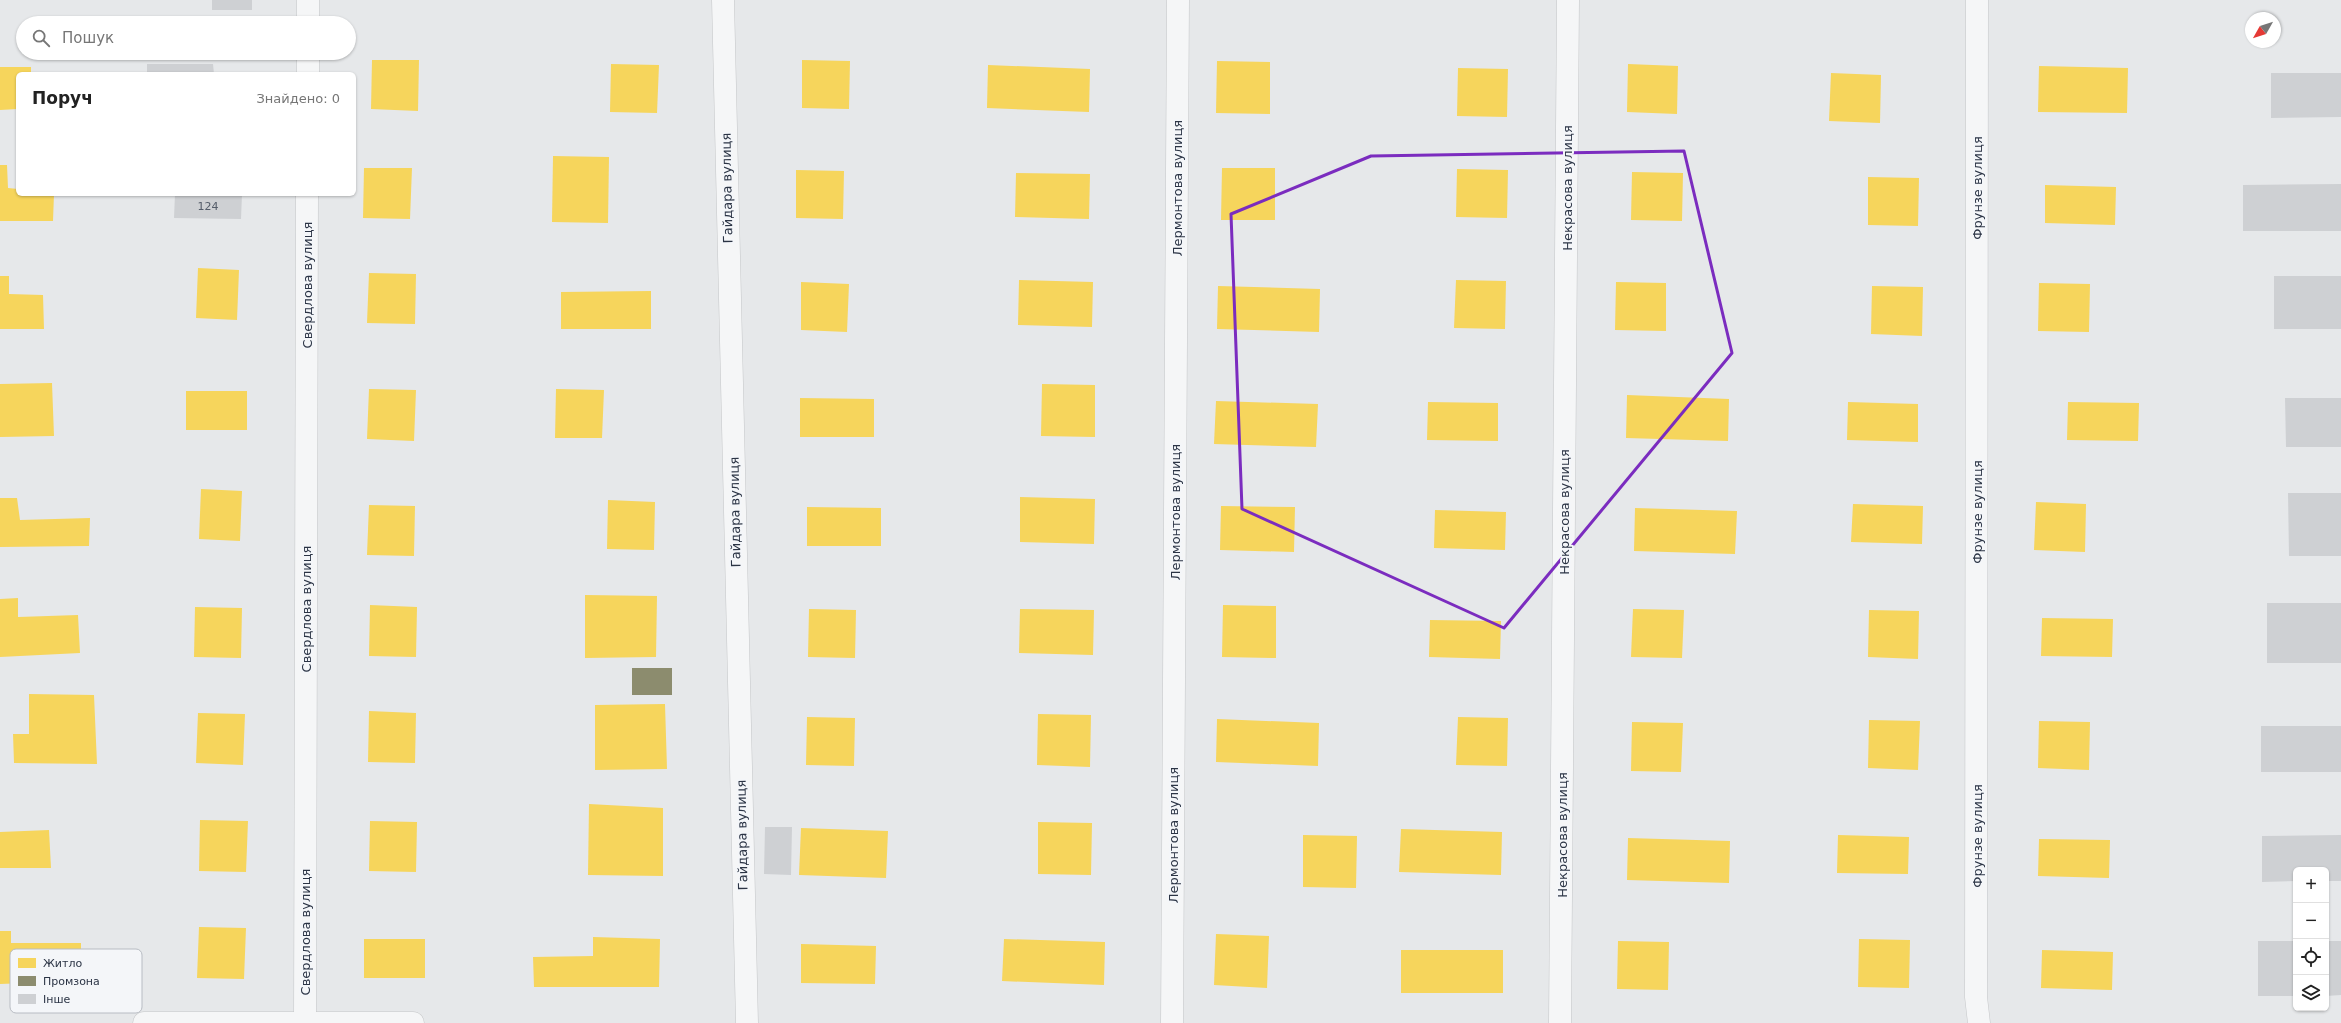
<!DOCTYPE html>
<html lang="uk">
<head>
<meta charset="utf-8">
<style>
	body { margin:0; font-family:"DejaVu Sans",sans-serif; background:#f6f6f6; color:#222 }
	.controls { position:absolute; right:12px; bottom:12px; display:grid; overflow:hidden; border-radius:6px; box-shadow:0 1px 3px #0004 }
	.controls button { width:36px; height:36px; display:grid; place-items:center; padding:0; border:0; border-bottom:1px solid #e0e0e0; background:#fff; color:#222; font:20px sans-serif }
	.compass { position:absolute; left:2245px; top:12px; width:36px; height:36px; border-radius:50%; background:#fff; box-shadow:0 1px 3px #0004; rotate:231deg }
	.list { margin:0; padding:0; list-style:none }
	h2 { display:flex; justify-content:space-between; align-items:center; height:52px; margin:0; padding:0 16px; font-size:17px }
	h2 small { font-size:13px; font-weight:400; color:#767676 }
	.icon { flex:none; width:22px; height:22px; fill:none; stroke:currentColor; stroke-width:2; stroke-linecap:round; stroke-linejoin:round }
	.map { position:relative; flex:none; width:2341px; height:1023px; overflow:hidden }
	.search { position:absolute; background:#fff; box-shadow:0 1px 3px #0004; left:16px; top:16px; width:340px; height:44px; display:flex; align-items:center; gap:10px; box-sizing:border-box; padding:0 14px; border-radius:22px; color:#767676; font-size:15px }
	.panel { position:absolute; background:#fff; box-shadow:0 1px 3px #0004; left:16px; top:72px; width:340px; height:124px; border-radius:6px }
	.map>svg:first-child { display:block }
	.homes { fill:#f6d55c }
	.industry { fill:#8c8c6e }
	.building { fill:#ced0d3 }
	.lines { fill:none; stroke-linecap:round; stroke-linejoin:round }
	.street-casing { stroke:#c4c6c8; stroke-width:23 }
	.street { stroke:#f5f6f7; stroke-width:22 }
	.marked { fill:none; stroke:#7b2cbf; stroke-width:3; stroke-linejoin:round }
	.labels { text-anchor:middle; dominant-baseline:central; stroke-width:4; stroke-linejoin:round; paint-order:stroke }
	.number-label { font-size:11px; fill:#545c69 }
	.street-label { font-size:13px; fill:#2b3445; stroke:#f4f6f9 }
	.key { fill:#f4f6f9; stroke:#b8bcc3; stroke-width:1 }
	.key-label { font-size:11px; fill:#2b3445 }
</style>
</head>
<body>
<div class="map">
<svg width="2341" height="1023" viewBox="0 0 2341 1023">
	<rect width="100%" height="100%" fill="#e6e8ea"/>
	<g class="homes">
		<polygon points="372,60 419,60 418,111 371,109"/>
		<polygon points="802,60 850,61 849,109 802,108"/>
		<polygon points="1217,61 1270,62 1270,114 1216,113"/>
		<polygon points="611,64 659,65 657,113 610,112"/>
		<polygon points="1628,64 1678,66 1677,114 1627,112"/>
		<polygon points="988,65 1090,69 1089,112 987,108"/>
		<polygon points="2039,66 2128,68 2127,113 2038,112"/>
		<polygon points="0,67 31,67 31,74 18,74 18,109 0,110"/>
		<polygon points="1458,68 1508,69 1507,117 1457,116"/>
		<polygon points="1831,73 1881,75 1880,123 1829,121"/>
		<polygon points="553,156 609,157 608,223 552,222"/>
		<polygon points="0,165 7,165 8,188 18,189 18,194 54,194 53,221 0,221"/>
		<polygon points="364,168 412,168 410,219 363,218"/>
		<polygon points="1222,168 1275,168 1275,220 1221,220"/>
		<polygon points="1457,169 1508,170 1507,218 1456,217"/>
		<polygon points="796,170 844,171 843,219 796,218"/>
		<polygon points="1632,172 1683,173 1682,221 1631,220"/>
		<polygon points="1016,173 1090,174 1089,219 1015,217"/>
		<polygon points="1868,177 1919,178 1918,226 1868,225"/>
		<polygon points="2045,185 2116,187 2115,225 2045,223"/>
		<polygon points="198,268 239,270 237,320 196,318"/>
		<polygon points="369,273 416,274 415,324 367,323"/>
		<polygon points="0,276 9,276 9,294 43,295 44,329 0,329"/>
		<polygon points="1019,280 1093,282 1092,327 1018,325"/>
		<polygon points="1456,280 1506,281 1505,329 1454,328"/>
		<polygon points="801,282 849,284 847,332 801,330"/>
		<polygon points="1616,282 1666,283 1666,331 1615,330"/>
		<polygon points="2039,283 2090,284 2089,332 2038,331"/>
		<polygon points="1218,286 1320,289 1319,332 1217,329"/>
		<polygon points="1872,286 1923,287 1922,336 1871,334"/>
		<polygon points="651,291 651,329 561,329 561,292"/>
		<polygon points="52,383 54,436 0,437 0,384"/>
		<polygon points="1042,384 1095,385 1095,437 1041,436"/>
		<polygon points="369,389 416,390 414,441 367,439"/>
		<polygon points="556,389 604,390 602,438 555,438"/>
		<rect x="186" y="391" width="61" height="39"/>
		<polygon points="1627,395 1729,399 1728,441 1626,438"/>
		<polygon points="800,398 874,399 874,437 800,437"/>
		<polygon points="1216,401 1318,404 1316,447 1214,444"/>
		<polygon points="1428,402 1498,403 1498,441 1427,440"/>
		<polygon points="1848,402 1918,404 1918,442 1847,440"/>
		<polygon points="2068,402 2139,403 2138,441 2067,440"/>
		<polygon points="201,489 242,491 240,541 199,539"/>
		<polygon points="1020,497 1095,499 1094,544 1020,542"/>
		<polygon points="0,498 17,498 20,520 90,518 89,546 0,547"/>
		<polygon points="608,500 655,502 654,550 607,549"/>
		<polygon points="2036,502 2086,504 2085,552 2034,550"/>
		<polygon points="1853,504 1923,506 1922,544 1851,542"/>
		<polygon points="369,505 415,506 414,556 367,555"/>
		<polygon points="1221,506 1295,507 1294,552 1220,550"/>
		<polygon points="807,507 881,508 881,546 807,546"/>
		<polygon points="1635,508 1737,511 1735,554 1634,551"/>
		<polygon points="1435,510 1506,512 1505,550 1434,548"/>
		<polygon points="585,595 657,596 656,657 585,658"/>
		<polygon points="18,598 18,617 78,615 80,653 0,657 0,599"/>
		<polygon points="370,605 417,607 416,657 369,656"/>
		<polygon points="1223,605 1276,606 1276,658 1222,657"/>
		<polygon points="195,607 242,608 241,658 194,657"/>
		<polygon points="809,609 856,610 855,658 808,657"/>
		<polygon points="1020,609 1094,610 1093,655 1019,653"/>
		<polygon points="1633,609 1684,610 1682,658 1631,657"/>
		<polygon points="1869,610 1919,611 1918,659 1868,657"/>
		<polygon points="2042,618 2113,619 2112,657 2041,656"/>
		<polygon points="1430,620 1501,621 1500,659 1429,657"/>
		<polygon points="29,694 94,695 97,764 14,763 13,734 29,734"/>
		<polygon points="665,704 667,769 595,770 595,705"/>
		<polygon points="369,711 416,713 415,763 368,762"/>
		<polygon points="198,713 245,714 243,765 196,763"/>
		<polygon points="1038,714 1091,715 1090,767 1037,765"/>
		<polygon points="807,717 855,718 854,766 806,765"/>
		<polygon points="1458,717 1508,718 1507,766 1456,765"/>
		<polygon points="1217,719 1319,723 1318,766 1216,762"/>
		<polygon points="1869,720 1920,721 1918,770 1868,768"/>
		<polygon points="2039,721 2090,722 2089,770 2038,768"/>
		<polygon points="1632,722 1683,723 1681,772 1631,771"/>
		<polygon points="589,804 663,808 663,876 588,875"/>
		<polygon points="200,820 248,821 246,872 199,871"/>
		<polygon points="370,821 417,822 416,872 369,871"/>
		<polygon points="1038,822 1092,823 1091,875 1038,874"/>
		<polygon points="801,828 888,831 886,878 799,875"/>
		<polygon points="1401,829 1502,832 1501,875 1399,872"/>
		<polygon points="49,830 51,868 0,868 0,832"/>
		<polygon points="1303,835 1357,836 1356,888 1303,887"/>
		<polygon points="1838,835 1909,837 1908,874 1837,873"/>
		<polygon points="1628,838 1730,841 1729,883 1627,880"/>
		<polygon points="2039,839 2110,840 2109,878 2038,876"/>
		<polygon points="199,927 246,928 244,979 197,978"/>
		<polygon points="0,931 11,931 11,943 81,943 81,981 0,984"/>
		<polygon points="1216,934 1269,936 1267,988 1214,985"/>
		<polygon points="593,937 660,939 659,987 534,987 533,957 593,956"/>
		<rect x="364" y="939" width="61" height="39"/>
		<polygon points="1004,939 1105,942 1104,985 1002,981"/>
		<polygon points="1859,939 1910,940 1909,988 1858,987"/>
		<polygon points="1618,941 1669,942 1668,990 1617,989"/>
		<polygon points="801,944 876,946 875,984 801,983"/>
		<rect x="1401" y="950" width="102" height="43"/>
		<polygon points="2042,950 2113,952 2112,990 2041,988"/>
	</g>
	<rect class="industry" x="632" y="668" width="40" height="27"/>
	<g class="building">
		<rect x="212" y="0" width="40" height="10"/>
		<polygon points="147,64 213,64 214,74 147,74"/>
		<polygon points="2271,73 2341,73 2341,117 2271,118"/>
		<polygon points="2341,184 2341,231 2243,231 2243,185"/>
		<polygon points="175,194 242,194 241,219 174,218"/>
		<rect x="2274" y="276" width="67" height="53"/>
		<polygon points="2285,398 2341,398 2341,447 2286,447"/>
		<polygon points="2288,493 2341,493 2341,556 2289,556"/>
		<rect x="2267" y="603" width="74" height="60"/>
		<rect x="2261" y="726" width="80" height="46"/>
		<polygon points="765,827 792,827 791,875 764,874"/>
		<polygon points="2341,835 2341,881 2326,881 2326,870 2296,870 2296,881 2262,882 2262,836"/>
		<rect x="2258" y="941" width="38" height="55"/>
		<polygon points="2326,941 2341,941 2341,995 2326,996"/>
	</g>
	<g class="lines">
		<defs>
			<g id="street">
				<polyline points="723,0 747,1023"/>
				<polyline points="1977,0 1976,997 1979,1023"/>
				<polyline points="308,23 308,0"/>
				<polyline points="308,74 308,53"/>
				<polyline points="144,1023 413,1023"/>
				<polyline points="305,1023 307,194"/>
				<polyline points="1172,1023 1178,0"/>
				<polyline points="1560,1023 1568,0"/>
			</g>
		</defs>
		<use href="#street" class="street-casing"/>
		<use href="#street" class="street"/>
	</g>
	<path class="marked" d="M 1684,151 L 1732,353 L 1504,628 L 1242,509 L 1231,214 L 1371,156 Z"/>
	<g class="labels">
		<g class="number-label">
			<text x="208" y="206">124</text>
		</g>
		<g class="street-label">
			<text transform="translate(727 188) rotate(-91)">Гайдара вулиця</text>
			<text transform="translate(1177 188) rotate(-90)">Лермонтова вулиця</text>
			<text transform="translate(1567 188) rotate(-90)">Некрасова вулиця</text>
			<text transform="translate(1977 188) rotate(-90)">Фрунзе вулиця</text>
			<text transform="translate(307 285) rotate(-90)">Свердлова вулиця</text>
			<text transform="translate(735 512) rotate(-91)">Гайдара вулиця</text>
			<text transform="translate(1175 512) rotate(-90)">Лермонтова вулиця</text>
			<text transform="translate(1564 512) rotate(-90)">Некрасова вулиця</text>
			<text transform="translate(1977 512) rotate(-90)">Фрунзе вулиця</text>
			<text transform="translate(306 609) rotate(-90)">Свердлова вулиця</text>
			<text transform="translate(742 835) rotate(-91)">Гайдара вулиця</text>
			<text transform="translate(1173 835) rotate(-90)">Лермонтова вулиця</text>
			<text transform="translate(1562 835) rotate(-90)">Некрасова вулиця</text>
			<text transform="translate(1977 836) rotate(-90)">Фрунзе вулиця</text>
			<text transform="translate(305 932) rotate(-90)">Свердлова вулиця</text>
		</g>
	</g>
	<rect x="10" y="949" width="132" height="64" rx="6" class="key"/>
	<rect x="18" y="958" width="18" height="10" fill="#f6d55c"/>
	<rect x="18" y="976" width="18" height="10" fill="#8c8c6e"/>
	<rect x="18" y="994" width="18" height="10" fill="#ced0d3"/>
	<g class="key-label">
		<text x="43" y="967">Житло</text>
		<text x="43" y="985">Промзона</text>
		<text x="43" y="1003">Інше</text>
	</g>
</svg>
<div class="controls">
<button>+</button>
<button>−</button>
<button><svg class="icon" aria-label="locate" viewBox="0 0 24 24"><circle cx="12" cy="12" r="6"/><path d="M12 2v4M12 18v4M2 12h4M18 12h4"/></svg></button>
<button><svg class="icon" aria-label="layers" viewBox="0 0 24 24"><path d="M12 4l9 5-9 5-9-5zM3 14l9 5 9-5"/></svg></button>
</div>
<svg class="compass" viewBox="-18 -18 36 36"><path d="M0-13l5 13h-10z" fill="#e53935"/><path d="M0 13l5-13h-10z" fill="#767676"/></svg>
<div class="search"><svg class="icon" aria-label="search" viewBox="0 0 24 24"><circle cx="10" cy="10" r="6"/><path d="M15 15l6 6"/></svg>Пошук</div>
<section class="panel">
<h2>Поруч<small>Знайдено: 0</small></h2>
<ul class="list">
</ul>
</section>
</div>
</body>
</html>
